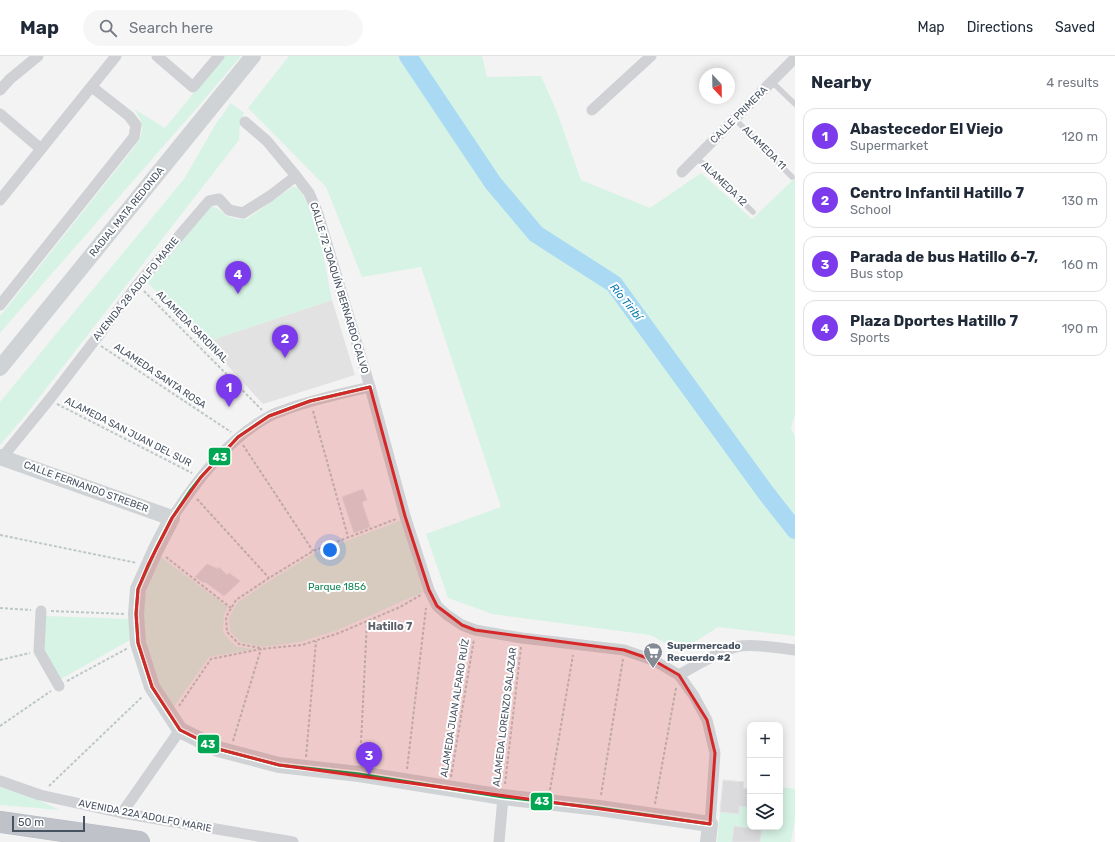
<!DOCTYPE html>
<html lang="en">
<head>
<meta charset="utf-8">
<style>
	body { margin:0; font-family:Rubik,sans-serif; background:#f6f6f7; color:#1f2937 }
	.controls { position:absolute; right:12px; bottom:12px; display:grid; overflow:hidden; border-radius:8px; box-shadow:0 2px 10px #0003 }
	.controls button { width:36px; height:36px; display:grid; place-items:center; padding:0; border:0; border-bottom:1px solid #e0e1e3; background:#fff; color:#1f2937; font:20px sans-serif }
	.compass { position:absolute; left:699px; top:12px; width:36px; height:36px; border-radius:50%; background:#fff; box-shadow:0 2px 10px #0003; rotate:158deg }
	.scale { position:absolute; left:12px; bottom:10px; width:73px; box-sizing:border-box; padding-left:4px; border:2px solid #485362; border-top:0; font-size:11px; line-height:14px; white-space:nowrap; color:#485362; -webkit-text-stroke:3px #fff; paint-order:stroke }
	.you { position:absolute; left:330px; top:494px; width:14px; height:14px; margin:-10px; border:3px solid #fff; border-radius:50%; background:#1a73e8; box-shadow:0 0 0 6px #1a73e833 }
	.badge { display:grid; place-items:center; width:26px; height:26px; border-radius:50%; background:#7c3aed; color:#fff; font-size:13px; font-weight:700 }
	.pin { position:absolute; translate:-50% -33px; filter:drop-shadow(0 1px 2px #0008) }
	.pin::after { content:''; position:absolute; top:21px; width:14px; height:12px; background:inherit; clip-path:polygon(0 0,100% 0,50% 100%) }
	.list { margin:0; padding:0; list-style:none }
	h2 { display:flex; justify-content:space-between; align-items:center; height:52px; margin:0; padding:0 16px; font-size:17px }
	h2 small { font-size:13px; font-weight:400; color:#747a83 }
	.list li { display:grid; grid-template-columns:26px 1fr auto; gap:12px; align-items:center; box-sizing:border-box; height:56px; margin:0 8px 8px; padding:0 8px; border:1px solid #e0e1e3; border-radius:12px }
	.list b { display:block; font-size:15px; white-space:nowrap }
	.list p { margin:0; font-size:13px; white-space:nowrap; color:#747a83 }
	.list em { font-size:13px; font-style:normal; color:#747a83 }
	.icon { flex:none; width:22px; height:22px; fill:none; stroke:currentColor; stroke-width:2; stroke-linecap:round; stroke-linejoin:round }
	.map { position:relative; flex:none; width:795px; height:786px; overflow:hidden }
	header { display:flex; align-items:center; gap:24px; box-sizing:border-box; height:56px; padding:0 20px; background:#fff; border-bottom:1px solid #e0e1e3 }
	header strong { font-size:19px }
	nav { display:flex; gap:22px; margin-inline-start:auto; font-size:14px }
	.search { width:280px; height:36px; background:#f6f6f7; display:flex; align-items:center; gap:10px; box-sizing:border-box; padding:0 14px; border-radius:22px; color:#747a83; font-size:15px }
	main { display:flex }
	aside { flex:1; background:#fff }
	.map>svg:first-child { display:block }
	.education { fill:#e2e2e3 }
	.green { fill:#d7f3e5 }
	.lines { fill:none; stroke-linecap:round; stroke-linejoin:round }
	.river { stroke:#aadaf3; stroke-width:18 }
	.building { fill:#dbdbdd; stroke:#e5e5e6 }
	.highway-casing { stroke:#b8bbc3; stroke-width:22 }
	.path { stroke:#bcc8c6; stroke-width:2; stroke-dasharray:3 2; stroke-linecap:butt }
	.lane { stroke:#cfd1d4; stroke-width:5.5 }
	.street { stroke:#cfd1d4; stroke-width:11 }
	.secondary { stroke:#d0d3d5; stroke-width:16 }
	.highway { stroke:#bfc3c9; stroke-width:21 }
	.bus-1-casing { stroke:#fff; stroke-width:6 }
	.bus-1 { stroke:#00a651; stroke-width:3 }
	.marked { fill:#d62828; fill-opacity:0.2; stroke:#d62828; stroke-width:3; stroke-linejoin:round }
	.labels { text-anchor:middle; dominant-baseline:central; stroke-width:4; stroke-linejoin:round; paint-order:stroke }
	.street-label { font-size:10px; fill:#485362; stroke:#fff }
	.park-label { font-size:10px; fill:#118558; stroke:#fff }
	.poi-label { font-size:10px; font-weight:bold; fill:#485362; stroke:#fff; text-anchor:start }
	.water-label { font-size:11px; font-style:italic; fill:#0479b2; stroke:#fff }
	.neighbourhood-label { font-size:11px; font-weight:bold; fill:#5e6168; stroke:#fff }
	.line-badge { stroke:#fff; stroke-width:1.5 }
	.badge-label { font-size:11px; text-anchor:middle; font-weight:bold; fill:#fff }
</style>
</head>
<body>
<header>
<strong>Map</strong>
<div class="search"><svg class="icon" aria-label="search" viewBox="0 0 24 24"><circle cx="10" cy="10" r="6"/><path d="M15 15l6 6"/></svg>Search here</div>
<nav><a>Map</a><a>Directions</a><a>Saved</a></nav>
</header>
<main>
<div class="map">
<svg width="795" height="786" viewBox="0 0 795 786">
	<rect width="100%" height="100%" fill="#f4f3f3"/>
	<polygon class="education" points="332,244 355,319 263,348 206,286"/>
	<g class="green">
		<path d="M 224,0 L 241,0 L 209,38 L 0,277 L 0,260 L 133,93 C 144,76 146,70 134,53 L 165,72 Z"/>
		<polygon points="289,0 482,0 487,21 541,20 557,56 581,124 650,152 701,117 752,163 795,122 795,358 791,372 795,381 795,580 718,571 681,595 650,579 492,558 448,542 426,478 501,451 421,211 362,221 326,131 248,52"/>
		<polygon points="231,47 244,57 240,67 239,84 24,361 0,389 0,346 184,123 217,66"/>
		<path d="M 292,131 L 298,131 C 320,164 324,206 332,244 L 206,286 L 147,226 L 211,150 L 217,152 L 227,160 L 237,163 L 247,163 Z"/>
		<polygon points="402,464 423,536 338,574 300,586 262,591 240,586 230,575 229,561 238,546 271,524 315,497"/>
		<polygon points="161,501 228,551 224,558 223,577 237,591 256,593 209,601 173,652 159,631 144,581 142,557 147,533"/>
		<polygon points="46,560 131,563 132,583 61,623 44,593"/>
		<polygon points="0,731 36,743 60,754 0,749"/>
		<polygon points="780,731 795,733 795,763 791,786 760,786 761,774 735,770 732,786 717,786 720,756 739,758 739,750 750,751 750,771 780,771"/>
	</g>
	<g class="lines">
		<polyline class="river" points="408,0 493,127 536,178 614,228 766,437 795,474"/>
	</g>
	<g class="building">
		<polygon points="363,433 367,444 362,446 370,471 354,477 342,441"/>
		<polygon points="207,508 218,513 219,511 227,519 229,517 240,525 224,540 205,526 204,527 195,521"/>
		<polygon points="723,724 744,726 743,732 750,733 750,751 739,750 739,758 720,756"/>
		<polygon points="734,770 762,774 760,786 732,786"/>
	</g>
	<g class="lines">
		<defs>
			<polyline id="highway" points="0,766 139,786"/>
		</defs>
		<use href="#highway" class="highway-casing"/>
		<g class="path">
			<polyline points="144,235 262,354"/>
			<polyline points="101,290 231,376"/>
			<polyline points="57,348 192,417"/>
			<polyline points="313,355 348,481"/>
			<polyline points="243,389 313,495"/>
			<polyline points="197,443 269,522"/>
			<polyline points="0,479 137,507"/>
			<polyline points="166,501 231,552"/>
			<polyline points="0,552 31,554"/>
			<polyline points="51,555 125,558"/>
			<polyline points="260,592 239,588 227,576 226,561 236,544 269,522 313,495 396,463"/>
			<polyline points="0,604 30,597"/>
			<polyline points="67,625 128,592"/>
			<polyline points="179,650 211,603 261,593 302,589 339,577 400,551 421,539"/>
			<polyline points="0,670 51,635"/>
			<polyline points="233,685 261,593"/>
			<polyline points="306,701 316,585"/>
			<polyline points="360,707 367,565"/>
			<polyline points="407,713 426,552"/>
			<polyline points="451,721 474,583"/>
			<polyline points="505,728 521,591"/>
			<polyline points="49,730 143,640"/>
			<polyline points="550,734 573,599"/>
			<polyline points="601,739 623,603"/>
			<polyline points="655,748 676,632"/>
		</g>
		<g class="lane">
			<polyline points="772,26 795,48"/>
			<polyline points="735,63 792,121"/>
			<polyline points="696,101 753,156"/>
		</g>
		<g class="street">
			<polyline points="157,0 193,31 219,0"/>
			<polyline points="0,34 10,23 38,0"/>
			<polyline points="592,54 651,0"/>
			<polyline points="0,58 41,93"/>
			<polyline points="245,66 267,85 296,120 309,137 318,158 370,331 405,460 429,534 437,550 447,559 462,569 475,574 522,582 624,594 653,604 679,619 694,640 707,664 715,697 710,768"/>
			<polyline points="682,116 795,2"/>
			<polyline points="0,144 116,0"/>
			<polyline points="0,249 134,81 136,69 129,60 92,31"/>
			<polyline points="0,404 49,344 138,228 209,145 219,143 229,154 243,157 270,140 296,120"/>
			<path d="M 172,462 C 198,423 227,384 268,361 C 274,357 283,355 290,352 C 316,343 343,337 370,331"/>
			<polyline points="41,555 39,595 59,630"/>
			<path d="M 679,619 C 695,610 722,593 740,590 C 758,588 777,592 795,594"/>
			<polyline points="0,725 40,739 122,757 293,786"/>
			<polyline points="122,757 180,674"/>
			<polyline points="499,786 503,741"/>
		</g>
		<g class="secondary">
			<polyline points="0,312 253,0"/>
			<polyline points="0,401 172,462 156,493 138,533 136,558 138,587 152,631 180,674 218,693 279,709 359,718 503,741 599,752 710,768 708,786"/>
		</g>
		<use href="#highway" class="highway"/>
		<defs>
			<polyline id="bus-1" points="370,331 310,345 269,360 238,381 201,421 190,435 172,462 156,493 138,533 136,558 138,587 152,631 180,674 218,693 279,709 359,718 503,741 599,752 710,768"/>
		</defs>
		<use href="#bus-1" class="bus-1-casing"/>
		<use href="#bus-1" class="bus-1"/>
	</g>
	<path class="marked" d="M 370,331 L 405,460 L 429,534 L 437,550 L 462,569 L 475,574 L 624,594 L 653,604 L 679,619 L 707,664 L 715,697 L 710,768 L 279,709 L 218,693 L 180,674 L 152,631 L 138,587 L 136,558 L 138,533 L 148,509 L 172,462 L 201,421 L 238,381 L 269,360 L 310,345 Z"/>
	<defs>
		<symbol id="supermarket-pin" viewBox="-11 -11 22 30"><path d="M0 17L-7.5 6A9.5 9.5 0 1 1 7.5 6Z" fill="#848b95" stroke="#fff"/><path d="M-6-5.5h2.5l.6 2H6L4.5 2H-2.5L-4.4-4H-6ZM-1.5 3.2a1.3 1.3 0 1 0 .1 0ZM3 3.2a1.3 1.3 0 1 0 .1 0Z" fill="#fff"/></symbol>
	</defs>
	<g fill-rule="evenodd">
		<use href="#supermarket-pin" x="642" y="585" width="22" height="30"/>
	</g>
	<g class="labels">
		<g class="street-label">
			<text transform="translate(739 59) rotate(-45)">CALLE PRIMERA</text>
			<text transform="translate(764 92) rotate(45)">ALAMEDA 11</text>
			<text transform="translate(724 128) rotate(44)">ALAMEDA 12</text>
			<text transform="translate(127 156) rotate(-51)">RADIAL MATA REDONDA</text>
			<text transform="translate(339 232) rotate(73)">CALLE 72 JOAQUÍN BERNARDO CALVO</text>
			<text transform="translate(136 233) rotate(-51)">AVENIDA 28 ADOLFO MARIE</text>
			<text transform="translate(192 271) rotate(45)">ALAMEDA SARDINAL</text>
			<text transform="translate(160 320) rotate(34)">ALAMEDA SANTA ROSA</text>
			<text transform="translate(128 376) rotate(27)">ALAMEDA SAN JUAN DEL SUR</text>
			<text transform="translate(86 431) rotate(20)">CALLE FERNANDO STREBER</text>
			<text transform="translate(455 652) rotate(-81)">ALAMEDA JUAN ALFARO RUÍZ</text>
			<text transform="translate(505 661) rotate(-83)">ALAMEDA LORENZO SALAZAR</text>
			<text transform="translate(145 760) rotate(11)">AVENIDA 22A ADOLFO MARIE</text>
		</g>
		<g class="park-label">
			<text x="337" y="531">Parque 1856</text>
		</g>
		<g class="poi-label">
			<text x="667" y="590">Supermercado<tspan x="667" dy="12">Recuerdo #2</tspan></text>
		</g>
		<g class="water-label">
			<text transform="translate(626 246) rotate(51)">Río Tiribí</text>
		</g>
		<g class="neighbourhood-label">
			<text x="390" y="570">Hatillo 7</text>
		</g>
	</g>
	<g class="line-badge">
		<rect x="208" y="391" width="23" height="19" rx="4" fill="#00a651"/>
		<rect x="197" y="678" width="23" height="20" rx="4" fill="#00a651"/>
		<rect x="530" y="736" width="23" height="19" rx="4" fill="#00a651"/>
	</g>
	<g class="badge-label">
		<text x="220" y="405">43</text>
		<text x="208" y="692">43</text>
		<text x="542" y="749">43</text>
	</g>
</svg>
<div class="controls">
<button>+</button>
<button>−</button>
<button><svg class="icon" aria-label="layers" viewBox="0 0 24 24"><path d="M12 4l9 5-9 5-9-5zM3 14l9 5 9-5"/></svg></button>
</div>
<svg class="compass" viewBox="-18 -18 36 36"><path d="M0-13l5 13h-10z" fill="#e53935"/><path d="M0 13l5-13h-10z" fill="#747a83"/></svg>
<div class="scale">50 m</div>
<div class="you"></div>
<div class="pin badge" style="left:229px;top:351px">1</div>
<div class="pin badge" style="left:285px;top:302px">2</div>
<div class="pin badge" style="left:369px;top:719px">3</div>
<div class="pin badge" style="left:238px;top:238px">4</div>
</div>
<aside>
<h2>Nearby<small>4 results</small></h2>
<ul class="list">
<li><span class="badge">1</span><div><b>Abastecedor El Viejo</b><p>Supermarket</p></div><em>120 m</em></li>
<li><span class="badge">2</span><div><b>Centro Infantil Hatillo 7</b><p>School</p></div><em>130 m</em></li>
<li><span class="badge">3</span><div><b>Parada de bus Hatillo 6-7,</b><p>Bus stop</p></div><em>160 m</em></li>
<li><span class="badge">4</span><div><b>Plaza Dportes Hatillo 7</b><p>Sports</p></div><em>190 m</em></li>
</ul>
</aside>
</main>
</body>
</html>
